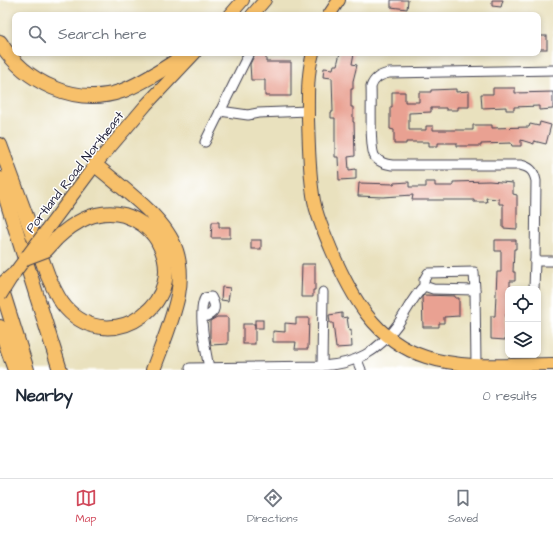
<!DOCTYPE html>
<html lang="en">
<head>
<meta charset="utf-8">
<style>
	body { margin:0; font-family:"Architects Daughter",sans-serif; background:#f2f2f3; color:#1f2937 }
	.controls { position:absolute; right:12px; bottom:12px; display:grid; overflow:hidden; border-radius:8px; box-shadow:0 2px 6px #0003 }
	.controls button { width:36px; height:36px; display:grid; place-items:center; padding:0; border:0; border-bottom:1px solid #e0e1e3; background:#fff; color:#1f2937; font:20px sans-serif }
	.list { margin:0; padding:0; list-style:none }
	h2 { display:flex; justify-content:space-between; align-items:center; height:52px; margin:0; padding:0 16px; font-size:17px }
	h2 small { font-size:13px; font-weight:400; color:#747a83 }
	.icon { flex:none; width:22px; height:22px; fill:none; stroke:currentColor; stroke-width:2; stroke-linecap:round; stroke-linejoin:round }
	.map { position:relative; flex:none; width:553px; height:370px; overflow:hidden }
	.search { position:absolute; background:#fff; box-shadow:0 2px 6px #0003; left:12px; right:12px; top:12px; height:44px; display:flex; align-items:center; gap:10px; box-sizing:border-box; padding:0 14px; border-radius:8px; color:#747a83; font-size:15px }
	.sheet { height:108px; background:#fff }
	nav { display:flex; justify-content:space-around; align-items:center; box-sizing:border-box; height:56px; border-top:1px solid #e0e1e3; background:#fff; font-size:11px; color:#747a83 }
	nav a { display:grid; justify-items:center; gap:2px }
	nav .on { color:#d1495b }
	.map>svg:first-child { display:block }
	.building { fill:#e9a192 }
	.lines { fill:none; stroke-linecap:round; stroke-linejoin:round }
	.minor-casing { stroke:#403f4f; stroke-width:11 }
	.major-casing { stroke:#403f4f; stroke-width:14 }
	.highway-casing { stroke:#403f4f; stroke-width:16 }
	.minor { stroke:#fff; stroke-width:9 }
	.major { stroke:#f7c06b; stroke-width:12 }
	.highway { stroke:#f7c06b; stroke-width:14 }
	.major-bridge-casing { stroke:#403f4f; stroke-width:14; stroke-linecap:butt }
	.highway-bridge-casing { stroke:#403f4f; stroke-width:16; stroke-linecap:butt }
	.major-bridge { stroke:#f7c06b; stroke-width:12 }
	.highway-bridge { stroke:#f7c06b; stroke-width:14 }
	.labels { text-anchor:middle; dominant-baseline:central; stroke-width:3; stroke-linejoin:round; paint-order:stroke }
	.street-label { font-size:13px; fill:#22223b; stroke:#fff }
</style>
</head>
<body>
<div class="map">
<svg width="553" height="370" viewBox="0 0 553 370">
	<rect width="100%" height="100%" fill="#fff"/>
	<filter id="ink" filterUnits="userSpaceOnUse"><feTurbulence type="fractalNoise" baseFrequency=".025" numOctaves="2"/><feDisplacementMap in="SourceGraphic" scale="8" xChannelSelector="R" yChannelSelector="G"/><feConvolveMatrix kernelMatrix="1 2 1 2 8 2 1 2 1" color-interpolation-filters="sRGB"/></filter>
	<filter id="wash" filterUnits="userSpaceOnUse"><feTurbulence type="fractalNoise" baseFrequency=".012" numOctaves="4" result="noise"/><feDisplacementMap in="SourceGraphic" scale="16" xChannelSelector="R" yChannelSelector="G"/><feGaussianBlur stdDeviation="0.9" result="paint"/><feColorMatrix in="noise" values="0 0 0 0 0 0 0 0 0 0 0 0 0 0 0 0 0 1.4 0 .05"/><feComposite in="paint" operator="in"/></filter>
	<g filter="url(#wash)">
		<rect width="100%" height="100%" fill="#e9e1be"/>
		<g id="blocks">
			<g class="building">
				<polygon points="391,0 408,0 407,9 391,7"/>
				<polygon points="492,0 503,0 501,7 492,6"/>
				<rect x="538" y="36" width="9" height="13"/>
				<polygon points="340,53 354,53 352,64 357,65 353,81 353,89 351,89 351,107 353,107 353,122 354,122 355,156 348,157 349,170 356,169 356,179 339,180 338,157 335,157 335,118 331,118 331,112 333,112 332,78 323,77 324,68 333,69 334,65 337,65"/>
				<polygon points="255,54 266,54 266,62 291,62 291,96 265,96 265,80 251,80 250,64"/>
				<polygon points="493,88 515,88 515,93 553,92 553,109 539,110 539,106 514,107 514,110 506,110 506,107 482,108 481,94 493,94"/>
				<polygon points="456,89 456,92 469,91 469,107 458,107 458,110 446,110 446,108 431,108 431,112 409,113 409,130 426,130 426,126 433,126 433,130 473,130 473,125 492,125 492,128 529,127 530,124 539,126 540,122 551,125 546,144 534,141 534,144 521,140 521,146 512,146 511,143 481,144 481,146 457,146 457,143 438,143 438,146 429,146 429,142 406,142 406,144 394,144 394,130 390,129 390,107 392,107 392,92 405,92 405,102 419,102 419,92 431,92 431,90"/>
				<polygon points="489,181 513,183 513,194 517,195 517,229 503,228 503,204 499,204 499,199 486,198 487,202 474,202 474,200 412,200 413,195 383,197 358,196 359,183 394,184 394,183 409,182 409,187 426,187 426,182 435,182 435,186 453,186 453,182"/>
				<polygon points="212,222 219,222 219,227 230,227 230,238 211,238"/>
				<rect x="251" y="240" width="10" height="9"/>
				<polygon points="495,240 516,240 516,249 514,249 513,272 515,272 515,281 510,281 510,289 508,289 508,314 506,314 505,340 491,339 491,316 495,316 497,272 501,272 501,251 495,251"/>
				<polygon points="302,264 315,264 315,290 313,290 313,297 301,297"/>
				<polygon points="222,287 230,288 228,301 221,300"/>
				<polygon points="424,295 455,296 455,298 459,298 459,316 444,317 444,323 439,323 439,327 423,327 422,297"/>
				<polygon points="342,313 342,318 347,317 349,331 351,330 352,347 336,348 333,323 330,323 329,315"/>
				<polygon points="217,317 228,317 228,344 211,345 210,337 210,321"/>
				<polygon points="296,318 309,318 308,349 295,349 296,342 273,342 273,331 285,332 285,323 296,324"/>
				<rect x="255" y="320" width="8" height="8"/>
				<rect x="243" y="324" width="12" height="20"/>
			</g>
		</g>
	</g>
	<g filter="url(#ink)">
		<use href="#blocks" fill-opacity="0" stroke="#403f4f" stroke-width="1"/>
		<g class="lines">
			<defs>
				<g id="minor">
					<path d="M 553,70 L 389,73 C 380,75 374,78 371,87 C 372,101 369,149 375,157 C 380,163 386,164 392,165 L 520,165 C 530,167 534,171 536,181 L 535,261 L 553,261"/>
					<polyline points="220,111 248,115 258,113 308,111"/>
					<polyline points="205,142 249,53"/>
					<polyline points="534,289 535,261"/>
					<polyline points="475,290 476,364"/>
					<path d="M 202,318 C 214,314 218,309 211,297 L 205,298 C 197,311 206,352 209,368"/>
					<polyline points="357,360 361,370"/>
					<polyline points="322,366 323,292"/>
					<path d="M 190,368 L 322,366 C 356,364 378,352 398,324 C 407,311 412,298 424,286 L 424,280 L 428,273 L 474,272 L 475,290 L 433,289 L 424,286"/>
				</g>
				<g id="major">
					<polyline points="230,15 243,0"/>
					<polyline points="252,15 265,0"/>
					<polyline points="329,15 339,0"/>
					<path d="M 313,53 C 307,75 308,97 308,119 C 309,147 309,174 314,201 C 317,218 325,234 331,249 C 351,296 375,341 426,357 C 466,370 512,364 553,364"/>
					<polyline points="51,224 95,165 146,105 195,53"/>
				</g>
				<g id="highway">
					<path d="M 0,42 C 24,82 76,107 122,91 C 146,82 167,66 189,53"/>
					<path d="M 0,145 L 48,276 C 53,287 57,298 66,308 C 112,359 193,300 157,240 C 150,228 137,219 124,215 C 97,208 75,221 56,239"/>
					<path d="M 95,165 C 109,176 123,188 137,200 C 168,227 186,251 178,295 C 173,320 162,345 153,370"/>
					<polyline points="0,179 60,370"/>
					<polyline points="0,284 27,370"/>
					<polyline points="0,327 15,370"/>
				</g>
			</defs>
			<use href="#minor" class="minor-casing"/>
			<use href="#major" class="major-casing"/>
			<use href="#highway" class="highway-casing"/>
			<use href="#minor" class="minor"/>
			<use href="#major" class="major"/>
			<use href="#highway" class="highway"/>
			<defs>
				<polyline id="major-bridge" points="0,296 13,275 51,224"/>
				<g id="highway-bridge">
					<polyline points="25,258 46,250 56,239"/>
					<polyline points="0,286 13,275"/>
				</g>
			</defs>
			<use href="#major-bridge" class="major-bridge-casing"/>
			<use href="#highway-bridge" class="highway-bridge-casing"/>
			<use href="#major-bridge" class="major-bridge"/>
			<use href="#highway-bridge" class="highway-bridge"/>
		</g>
	</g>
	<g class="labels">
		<g class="street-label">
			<text transform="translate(75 172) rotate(-52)">Portland Road Northeast</text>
		</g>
	</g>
</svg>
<div class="controls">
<button><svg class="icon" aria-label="locate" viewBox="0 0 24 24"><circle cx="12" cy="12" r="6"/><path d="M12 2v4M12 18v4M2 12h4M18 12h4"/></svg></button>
<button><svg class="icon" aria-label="layers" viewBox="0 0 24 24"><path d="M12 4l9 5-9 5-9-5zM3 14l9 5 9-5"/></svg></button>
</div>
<div class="search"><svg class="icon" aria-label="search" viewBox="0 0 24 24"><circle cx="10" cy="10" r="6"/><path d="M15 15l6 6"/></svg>Search here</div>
</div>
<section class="sheet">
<h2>Nearby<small>0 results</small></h2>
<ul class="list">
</ul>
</section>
<nav>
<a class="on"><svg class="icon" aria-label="map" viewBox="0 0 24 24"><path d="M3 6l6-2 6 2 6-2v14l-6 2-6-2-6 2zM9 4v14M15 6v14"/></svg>Map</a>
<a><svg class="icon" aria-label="directions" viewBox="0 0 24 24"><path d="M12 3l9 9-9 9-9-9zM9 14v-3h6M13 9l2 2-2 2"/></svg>Directions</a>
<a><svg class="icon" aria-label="saved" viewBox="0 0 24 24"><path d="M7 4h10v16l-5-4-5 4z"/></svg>Saved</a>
</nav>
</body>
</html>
